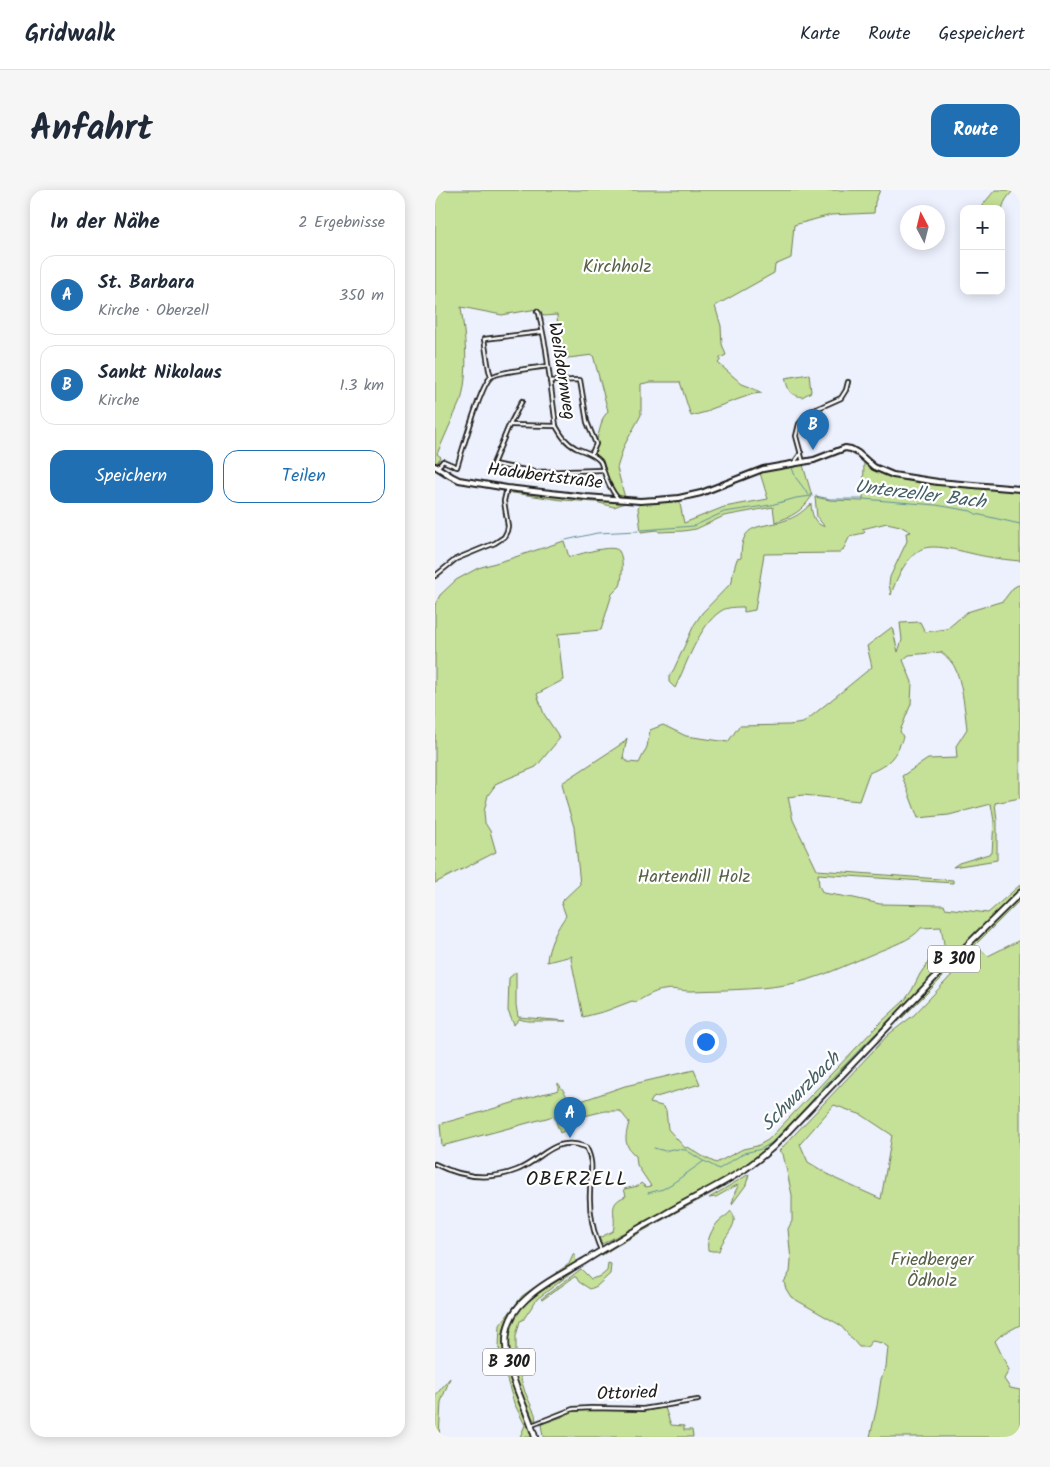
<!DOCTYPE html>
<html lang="de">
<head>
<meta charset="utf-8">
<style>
	body { margin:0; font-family:Kalam,sans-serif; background:#f6f6f7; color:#1f2937 }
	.controls { position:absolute; right:15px; top:15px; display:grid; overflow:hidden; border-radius:10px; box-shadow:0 2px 12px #0003 }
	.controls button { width:45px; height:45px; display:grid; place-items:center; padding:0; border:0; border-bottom:1px solid #e0e1e3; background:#fff; color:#1f2937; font:25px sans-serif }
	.compass { position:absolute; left:465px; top:15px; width:45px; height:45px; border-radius:50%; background:#fff; box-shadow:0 2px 12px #0003; rotate:353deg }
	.you { position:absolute; left:270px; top:851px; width:18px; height:18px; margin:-12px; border:4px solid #fff; border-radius:50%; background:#1a73e8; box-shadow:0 0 0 8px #1a73e833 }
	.badge { display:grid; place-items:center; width:32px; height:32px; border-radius:50%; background:#1f6fb2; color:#fff; font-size:16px; font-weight:700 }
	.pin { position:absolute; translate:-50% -41px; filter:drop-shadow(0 1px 2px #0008) }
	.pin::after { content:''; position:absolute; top:26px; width:18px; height:15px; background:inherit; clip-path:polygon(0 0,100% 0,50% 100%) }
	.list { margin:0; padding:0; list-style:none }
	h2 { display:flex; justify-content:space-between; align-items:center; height:65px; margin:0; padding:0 20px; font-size:21px }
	h2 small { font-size:16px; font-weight:400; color:#747a83 }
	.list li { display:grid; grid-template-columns:32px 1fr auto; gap:15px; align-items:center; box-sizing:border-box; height:80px; margin:0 10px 10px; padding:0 10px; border:1px solid #e0e1e3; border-radius:15px }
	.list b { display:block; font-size:19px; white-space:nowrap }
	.list p { margin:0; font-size:16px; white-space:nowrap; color:#747a83 }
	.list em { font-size:16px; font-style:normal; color:#747a83 }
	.actions { display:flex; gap:10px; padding:15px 20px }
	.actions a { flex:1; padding:11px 0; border:1px solid #1f6fb2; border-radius:15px; text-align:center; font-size:18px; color:#1f6fb2 }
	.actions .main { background:#1f6fb2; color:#fff }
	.map { position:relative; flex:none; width:585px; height:1247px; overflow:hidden; border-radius:15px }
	header { display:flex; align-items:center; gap:30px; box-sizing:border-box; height:70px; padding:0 25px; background:#fff; border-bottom:1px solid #e0e1e3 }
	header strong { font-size:24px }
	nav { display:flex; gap:28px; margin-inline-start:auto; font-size:18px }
	.intro { display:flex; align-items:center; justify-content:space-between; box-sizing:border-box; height:120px; padding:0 30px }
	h1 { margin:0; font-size:35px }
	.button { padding:12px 22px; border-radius:15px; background:#1f6fb2; color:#fff; font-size:18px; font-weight:700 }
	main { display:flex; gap:30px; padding:0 30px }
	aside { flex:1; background:#fff; border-radius:15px; box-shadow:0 2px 12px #0003 }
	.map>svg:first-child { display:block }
	.green { fill:#c5e097; stroke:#707e5a; fill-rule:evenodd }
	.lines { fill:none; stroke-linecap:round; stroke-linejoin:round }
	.stream { stroke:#619099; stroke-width:1 }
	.street-casing { stroke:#1c1c1c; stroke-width:6 }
	.secondary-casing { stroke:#1c1c1c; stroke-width:8 }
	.primary-casing { stroke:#1c1c1c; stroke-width:8 }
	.street { stroke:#fff; stroke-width:2.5 }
	.secondary { stroke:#fff; stroke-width:4 }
	.primary { stroke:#fff; stroke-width:4.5 }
	.labels { text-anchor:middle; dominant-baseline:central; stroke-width:4.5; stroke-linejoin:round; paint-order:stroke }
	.shield { fill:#fff; stroke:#606060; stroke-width:1 }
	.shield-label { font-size:16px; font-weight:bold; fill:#1c1c1c }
	.park-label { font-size:18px; fill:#576147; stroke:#fff }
	.street-label { font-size:18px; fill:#1c1c1c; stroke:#fff }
	.water-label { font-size:19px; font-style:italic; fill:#446065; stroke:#fff }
	.quarter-label { font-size:20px; letter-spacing:1px; fill:#1c1c1c; stroke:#fff }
</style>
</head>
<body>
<header>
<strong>Gridwalk</strong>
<nav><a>Karte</a><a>Route</a><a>Gespeichert</a></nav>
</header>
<div class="intro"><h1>Anfahrt</h1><a class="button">Route</a></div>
<main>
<aside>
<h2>In der Nähe<small>2 Ergebnisse</small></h2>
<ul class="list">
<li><span class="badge">A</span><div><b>St. Barbara</b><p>Kirche · Oberzell</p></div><em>350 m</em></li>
<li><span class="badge">B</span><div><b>Sankt Nikolaus</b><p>Kirche</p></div><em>1.3 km</em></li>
</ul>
<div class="actions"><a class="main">Speichern</a><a>Teilen</a></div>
</aside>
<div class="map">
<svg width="585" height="1247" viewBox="0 0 585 1247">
	<rect width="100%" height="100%" fill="#edf1fd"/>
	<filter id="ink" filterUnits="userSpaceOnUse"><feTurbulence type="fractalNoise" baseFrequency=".02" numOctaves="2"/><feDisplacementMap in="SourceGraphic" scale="10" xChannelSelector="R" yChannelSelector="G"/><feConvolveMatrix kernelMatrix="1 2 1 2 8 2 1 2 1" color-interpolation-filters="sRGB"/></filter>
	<g filter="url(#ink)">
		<g class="green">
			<path d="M 0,0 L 445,0 L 440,12 L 439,23 L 396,25 L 359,35 L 356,68 L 340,75 L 339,83 L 280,116 L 286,136 L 287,154 L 291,165 L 285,168 L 285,171 L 283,173 L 307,194 L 315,197 L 327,203 L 318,204 L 276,219 L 271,222 L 256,226 L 245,192 L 216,192 L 206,194 L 206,225 L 189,256 L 182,278 L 190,308 L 182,304 L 177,297 L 167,273 L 158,263 L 168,228 L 173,221 L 158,165 L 125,169 L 122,125 L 109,126 L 102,119 L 67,125 L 26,117 C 30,147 34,177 27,207 L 2,264 L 6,267 L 1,274 L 0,273 Z"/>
			<path d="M 560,0 L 579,0 C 571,8 565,16 568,28 L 566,27 L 566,19 L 550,19 L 546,17 Z"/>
			<path d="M 374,184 L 376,202 L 367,207 C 353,204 354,201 350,188 Z"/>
			<path d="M 429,272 C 457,291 491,293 523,296 C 543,297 564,299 585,301 L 585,371 C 575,370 564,369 554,367 C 537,365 499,351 485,360 C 470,369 461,389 456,405 L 454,394 L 455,387 L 472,351 L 471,343 L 476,342 L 465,336 L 452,333 L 427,339 L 430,341 L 429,343 L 415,346 L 408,360 L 405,363 L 329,364 L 320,420 L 309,422 L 309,417 C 301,417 292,417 286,421 C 264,435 251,476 240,498 L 234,492 L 234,487 L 239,479 L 259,435 L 267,423 L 297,392 L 298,382 L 302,369 L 306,368 C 306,329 326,340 354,329 C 363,326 369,320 376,314 C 377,324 378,333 390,337 L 382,327 L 380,307 L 395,310 L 428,311 Z"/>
			<path d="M 364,275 L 368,275 L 377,306 C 366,322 358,326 340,332 L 338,317 L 289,326 L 261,339 L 248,341 L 224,342 L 223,340 L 206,342 L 203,318 L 205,313 L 244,309 L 249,333 L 289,317 L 333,309 L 325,283 L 330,281 Z"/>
			<polygon points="77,300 132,307 202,313 190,313 179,317 161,312 127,310 78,303 71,304"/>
			<path d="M 129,351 L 134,367 C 143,365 178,353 184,361 C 189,369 187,384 186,393 L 185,396 L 177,404 L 166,440 L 123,444 L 128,490 L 102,504 L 109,524 L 125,548 L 101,577 L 62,593 L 53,605 L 49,622 L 50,633 L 55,641 L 61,662 L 0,693 L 0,415 L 5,405 L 21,390 L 43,378 L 74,369 Z"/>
			<path d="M 583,395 L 585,396 L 585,608 L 560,613 L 562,631 L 562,670 L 518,677 L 524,673 L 557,663 L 559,631 L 556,614 L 514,625 L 483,628 L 467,586 L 493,569 L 522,568 L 521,556 L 532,539 C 530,523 527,486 517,473 C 514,469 510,465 506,462 L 474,465 L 468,470 L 477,492 L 476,514 L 465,541 L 468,547 C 461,566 454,575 434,583 L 424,611 L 368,605 L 353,607 L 358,630 L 382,680 L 518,690 L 518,693 L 383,684 L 384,696 L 388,703 L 419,708 L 445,714 L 506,715 L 509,715 L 510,718 L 553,723 L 585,695 L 585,700 L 337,954 L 309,976 L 282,994 L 167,1054 L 164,1048 L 178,1041 C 183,1025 170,1014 191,1006 L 189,999 L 203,996 L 206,993 L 211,997 L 216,996 L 202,975 L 201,966 C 188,955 190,948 194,932 L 185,921 L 170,921 L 145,927 L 140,913 L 190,896 L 259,880 L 265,894 L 218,908 L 215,913 L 227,916 L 231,920 L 233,939 L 250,958 L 253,957 L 267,966 L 281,973 L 308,959 L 322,956 L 333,950 L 444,834 L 470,810 L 477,800 L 485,784 L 494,771 L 511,765 L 506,737 L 486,738 C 478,750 453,757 440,763 C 411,775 382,790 350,795 C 319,800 287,800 255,801 C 247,801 237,798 229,800 C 219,801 210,807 201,812 L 197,811 L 171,821 L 148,827 L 136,769 L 137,766 L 112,772 C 112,759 123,736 131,726 L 126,712 L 145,694 L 139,637 L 131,611 L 127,593 L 188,553 L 192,548 L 188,568 L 193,572 L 204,573 L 212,557 L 215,540 L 228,535 L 251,546 L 293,552 L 304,536 L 354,535 L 368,533 L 437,477 L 432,456 L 457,437 L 463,462 L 467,450 L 465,433 L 485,432 L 490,442 L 512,439 L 532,422 L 568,411 L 578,398 Z"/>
			<polygon points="585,706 585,710 463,832 464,829"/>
			<path d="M 585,750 L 585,1135 L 566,1145 L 560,1151 L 574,1180 L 569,1189 L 575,1198 L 585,1200 L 585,1247 L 435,1247 L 442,1216 L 446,1189 L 451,1177 L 453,1157 L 447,1153 L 437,1151 L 432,1157 L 424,1157 L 405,1135 L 356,1107 L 351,1099 L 349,1092 L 355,1082 L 356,1071 L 353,1039 L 357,1031 L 357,1005 L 348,964 L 344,961 L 454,844 L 479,825 L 543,757 L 553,766 ZM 399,915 L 427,925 L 457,945 L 446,1009 L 401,989 L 373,972 L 365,954 Z"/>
			<polygon points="81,782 81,815 83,827 132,831 92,831 84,829 79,835 73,821 74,788"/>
			<path d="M 123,893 C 133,906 138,917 140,933 L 137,937 L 125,943 L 119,926 L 7,956 L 5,934 C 38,925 71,915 103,905 C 110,903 116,903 123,900 Z"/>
			<path d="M 352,946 L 353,947 C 320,982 279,1002 238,1024 C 218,1035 198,1047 178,1058 L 166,1066 C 175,1055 198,1045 211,1038 C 260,1010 313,987 352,946 Z"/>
			<polygon points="314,984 311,995 297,1014 300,1002 304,994 281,1007 274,1008"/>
			<path d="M 296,1021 C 307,1034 287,1047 284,1061 L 277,1061 L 273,1060 C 271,1051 277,1039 283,1032 C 287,1028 292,1026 296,1021 Z"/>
			<path d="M 139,1063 L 141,1072 C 125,1083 101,1094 88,1109 C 81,1116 72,1127 69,1137 C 62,1167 88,1219 98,1247 L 85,1247 L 90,1235 L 79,1213 L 70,1183 L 64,1157 L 65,1135 L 87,1106 L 134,1074 Z"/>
			<polygon points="173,1073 176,1074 175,1084 162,1096 155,1099 144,1092 141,1087 139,1087 107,1110 106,1109 146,1079 156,1089 166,1086 172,1081"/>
			<path d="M 143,1078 L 102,1109 L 88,1130 L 85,1131 L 81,1146 L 81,1173 L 90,1202 L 100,1224 L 101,1231 L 98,1229 C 80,1183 52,1138 103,1102 C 116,1093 130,1086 143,1078 Z"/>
			<polygon points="15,1188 6,1212 4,1247 0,1247 0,1206"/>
			<polygon points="230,1218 236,1235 249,1236 249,1240 257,1240 258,1247 108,1247 106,1234 127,1227 130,1223 137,1220 148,1219 195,1220"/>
		</g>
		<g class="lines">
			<g class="stream">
				<polyline points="357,278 361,288 374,305"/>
				<polyline points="381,306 395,309 428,309 501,315 536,321 541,324 585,334"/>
				<polyline points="207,340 259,336 289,322 336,315 361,308 377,306"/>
				<polyline points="131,350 162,343 203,341"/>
				<polyline points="451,833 488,796"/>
				<polyline points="219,958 230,961 237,959 251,960 268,971"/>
				<polyline points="213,1003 228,999 238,993 269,971 284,979 309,963 326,959 336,953 363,927 390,895 449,835"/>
			</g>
			<defs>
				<g id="street">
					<path d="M 102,121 L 104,123 L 111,159 L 121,236 C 126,245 131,253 141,258 C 150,262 158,263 165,271 C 167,274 167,278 169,282 C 172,292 177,301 183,309"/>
					<polyline points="56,186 54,180 49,149 107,142"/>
					<polyline points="115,191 145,190 152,232 161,254 157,263"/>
					<polyline points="87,211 73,238 58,274 101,282 168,280"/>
					<polyline points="75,235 121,236"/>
					<polyline points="368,272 361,246 364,234 371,225 379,220 406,208 411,200 413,192"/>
					<polyline points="358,274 366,263"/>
					<path d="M 2,278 L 8,271 L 22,277 C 27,262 46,194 56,187 C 64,181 101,178 113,176"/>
					<polyline points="0,386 21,369 60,353 69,347 72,341 73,336 69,311 72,298"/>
					<path d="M 0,974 C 26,987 54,991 82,980 C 109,969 118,945 151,957 C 160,973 155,985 155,1002 C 154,1021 158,1043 166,1060"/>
					<polyline points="97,1235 138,1219 156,1218 208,1219 263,1210"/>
				</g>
				<polyline id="secondary" points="0,276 16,286 24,290 72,298 151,307 205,311 221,310 244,308 266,303 328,279 379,270 410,258 416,259 423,263 439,277 458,285 503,292 585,299"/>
				<path id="primary" d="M 100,1247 C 91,1215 66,1175 72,1142 C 74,1129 81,1118 91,1109 C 108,1093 131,1082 151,1070 C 177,1054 203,1038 230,1024 C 256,1009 284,996 310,979 C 320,972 330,964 339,956 L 504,783 L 585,703"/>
			</defs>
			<use href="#street" class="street-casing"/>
			<use href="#secondary" class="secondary-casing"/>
			<use href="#primary" class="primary-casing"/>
			<use href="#street" class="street"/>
			<use href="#secondary" class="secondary"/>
			<use href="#primary" class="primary"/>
		</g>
	</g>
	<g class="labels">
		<g class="shield">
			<rect x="493" y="755.5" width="52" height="27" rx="4"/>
			<rect x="48" y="1158.5" width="52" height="27" rx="4"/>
		</g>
		<g class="shield-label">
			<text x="519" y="769">B 300</text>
			<text x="74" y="1172">B 300</text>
		</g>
		<g class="park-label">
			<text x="182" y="77">Kirchholz</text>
			<text x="259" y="687">Hartendill Holz</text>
			<text x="497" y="1070">Friedberger<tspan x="497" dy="21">Ödholz</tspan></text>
		</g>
		<g class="street-label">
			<text transform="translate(126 181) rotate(81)">Weißdornweg</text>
			<text transform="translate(110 287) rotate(7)">Hadubertstraße</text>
			<text transform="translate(192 1204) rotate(-2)">Ottoried</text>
		</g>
		<g class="water-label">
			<text transform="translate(485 305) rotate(7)">Unterzeller Bach</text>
			<text transform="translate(366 902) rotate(-45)">Schwarzbach</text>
		</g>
		<g class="quarter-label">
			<text x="142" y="990">OBERZELL</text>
		</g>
	</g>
</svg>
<div class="controls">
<button>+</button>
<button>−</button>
</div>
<svg class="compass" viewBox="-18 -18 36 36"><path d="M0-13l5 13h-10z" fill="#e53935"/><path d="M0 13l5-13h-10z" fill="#747a83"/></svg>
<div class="you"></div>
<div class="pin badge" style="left:135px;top:948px">A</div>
<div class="pin badge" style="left:378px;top:260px">B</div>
</div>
</main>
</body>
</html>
